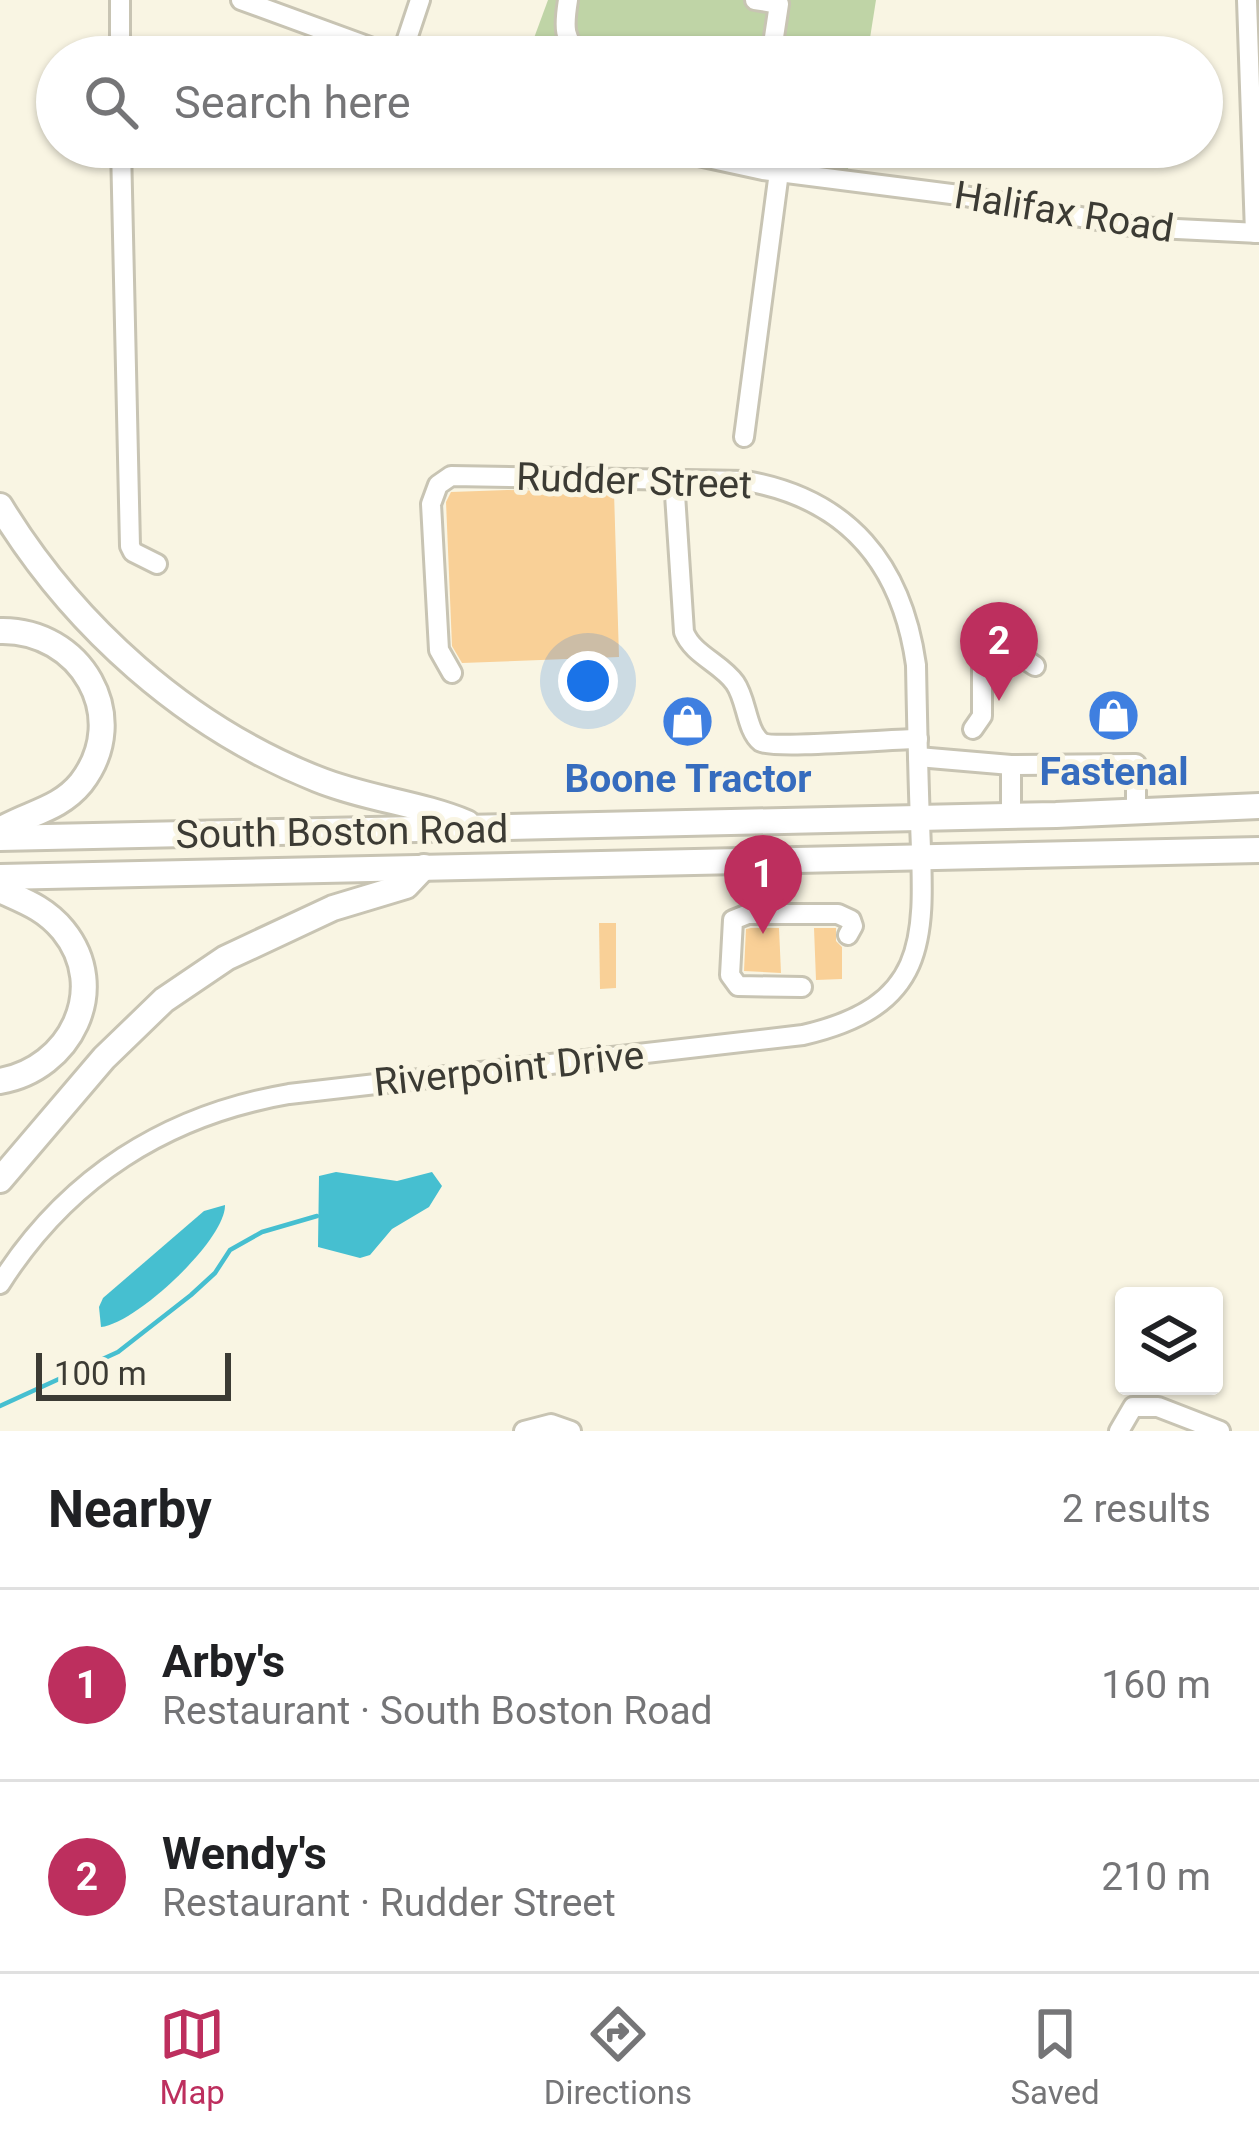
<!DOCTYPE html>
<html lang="en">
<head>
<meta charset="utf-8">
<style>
	body { margin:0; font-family:Roboto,sans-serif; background:#f6f6f6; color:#202124 }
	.controls { position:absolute; right:36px; bottom:36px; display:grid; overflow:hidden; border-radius:12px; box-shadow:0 3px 9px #0004 }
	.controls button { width:108px; height:108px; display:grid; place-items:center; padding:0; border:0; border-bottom:3px solid #e0e0e0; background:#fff; color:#202124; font:60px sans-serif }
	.scale { position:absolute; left:36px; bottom:30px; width:195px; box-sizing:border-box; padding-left:12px; border:6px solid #3c3b34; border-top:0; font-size:33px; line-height:42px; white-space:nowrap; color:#3c3b34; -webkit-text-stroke:9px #f9f5e3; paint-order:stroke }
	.you { position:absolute; left:588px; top:681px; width:42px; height:42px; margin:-30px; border:9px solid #fff; border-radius:50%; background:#1a73e8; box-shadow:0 0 0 18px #1a73e833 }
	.badge { display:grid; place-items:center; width:78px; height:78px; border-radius:50%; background:#bd2f5e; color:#fff; font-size:39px; font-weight:700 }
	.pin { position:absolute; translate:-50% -99px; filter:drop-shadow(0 3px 6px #0008) }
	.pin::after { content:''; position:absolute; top:63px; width:42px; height:36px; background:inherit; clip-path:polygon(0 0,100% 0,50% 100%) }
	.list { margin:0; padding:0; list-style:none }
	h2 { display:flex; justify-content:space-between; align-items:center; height:156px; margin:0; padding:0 48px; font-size:51px }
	h2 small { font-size:39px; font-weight:400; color:#757577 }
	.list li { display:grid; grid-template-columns:78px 1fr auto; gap:36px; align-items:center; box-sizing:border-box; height:192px; padding:0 48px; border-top:3px solid #e0e0e0 }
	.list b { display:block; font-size:45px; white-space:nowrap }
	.list p { margin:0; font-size:39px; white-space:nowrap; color:#757577 }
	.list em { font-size:39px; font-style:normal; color:#757577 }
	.icon { flex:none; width:66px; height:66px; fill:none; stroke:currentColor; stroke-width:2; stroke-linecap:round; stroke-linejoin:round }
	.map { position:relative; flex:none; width:1259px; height:1431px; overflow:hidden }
	.search { position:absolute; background:#fff; box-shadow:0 3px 9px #0004; left:36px; right:36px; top:36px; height:132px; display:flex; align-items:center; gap:30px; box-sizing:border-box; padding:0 42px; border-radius:66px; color:#757577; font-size:45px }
	.sheet { height:540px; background:#fff }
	nav { display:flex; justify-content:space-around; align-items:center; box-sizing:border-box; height:168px; border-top:3px solid #e0e0e0; background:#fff; font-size:33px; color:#757577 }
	nav a { display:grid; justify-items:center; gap:6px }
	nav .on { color:#bd2f5e }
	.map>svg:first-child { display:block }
	.green { fill:#bfd4a6 }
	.water { fill:#46bfd0 }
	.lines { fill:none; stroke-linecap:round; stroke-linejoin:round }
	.stream { stroke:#46bfd0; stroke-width:4.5 }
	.building { fill:#f9d097 }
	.minor-casing { stroke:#c8c4b3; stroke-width:24 }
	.highway-casing { stroke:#c8c4b3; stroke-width:30 }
	.minor { stroke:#fff; stroke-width:18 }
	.highway { stroke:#fff; stroke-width:24 }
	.labels { text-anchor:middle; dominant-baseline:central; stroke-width:10; stroke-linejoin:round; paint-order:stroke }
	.street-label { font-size:39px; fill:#3c3b34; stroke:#f9f5e3 }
	.shop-label { font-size:39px; font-weight:bold; fill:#366cbe; stroke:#f9f5e3 }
</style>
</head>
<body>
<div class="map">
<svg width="1259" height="1431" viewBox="0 0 1259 1431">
	<rect width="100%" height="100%" fill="#f9f5e3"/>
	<g class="green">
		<polygon points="548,0 876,0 867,57 527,57"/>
		<polygon points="688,147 852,147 847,174"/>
	</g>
	<g class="water">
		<polygon points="336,1172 397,1181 432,1172 442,1186 429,1207 392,1229 370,1255 360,1258 318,1247 319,1176"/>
		<path d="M 225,1205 C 226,1240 135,1324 101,1327 L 99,1307 L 103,1298 L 204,1211 Z"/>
	</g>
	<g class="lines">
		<polyline class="stream" points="0,1406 118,1352 191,1295 215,1273 230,1250 262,1232 317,1216"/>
	</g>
	<g class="building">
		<polygon points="507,490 614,492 619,657 462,663 452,646 446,502 451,492"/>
		<polygon points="599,923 616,923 616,988 600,989"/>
		<polygon points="751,928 779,928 781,973 744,971 746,929"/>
		<polygon points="814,928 836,928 836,941 842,947 842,979 816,980"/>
	</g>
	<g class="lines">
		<defs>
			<g id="minor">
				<polyline points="241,0 397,57"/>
				<path d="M 568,0 C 564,25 562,41 584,57"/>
				<polyline points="755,0 779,4 771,57"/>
				<polyline points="1247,0 1255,233"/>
				<polyline points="120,57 120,0"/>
				<polyline points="401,57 420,0"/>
				<polyline points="634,57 646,57"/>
				<polyline points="121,147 130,546 133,552 157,564"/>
				<polyline points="657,147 763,170 959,195 1136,227 1259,233"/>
				<polyline points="744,437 779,172"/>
				<path d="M 674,479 L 684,632 C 693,655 721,663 735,683 C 747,700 746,730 761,742 C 772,749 894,739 918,739"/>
				<path d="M 973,729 L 982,716 L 982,661 C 1000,649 1019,654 1035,666"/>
				<polyline points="918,757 1011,765"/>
				<polyline points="1011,816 1011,765 1136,764 1136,809"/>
				<polyline points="802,987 738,986 730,975 733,920 748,914 838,914 851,920 853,926 848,935"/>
				<path d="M 0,1284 C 67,1178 166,1115 289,1094 L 803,1035 C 933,1005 924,935 920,822 C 918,770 917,718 916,665 C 902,565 849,499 746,481 L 451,476 L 438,485 L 431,504 L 439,650 L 452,673"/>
				<polyline points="524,1431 551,1424 571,1431"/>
				<polyline points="1119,1431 1133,1407 1158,1407 1220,1431"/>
			</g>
			<g id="highway">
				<path d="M 0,506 C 73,626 186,727 317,779 C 366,799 419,803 467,823"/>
				<path d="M 0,631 C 80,629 133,716 81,783 C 59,810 28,813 0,830"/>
				<polyline points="0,838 1056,815 1259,806"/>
				<polyline points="0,877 1259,850"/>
				<path d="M 0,890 C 24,901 45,908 63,930 C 111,989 70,1069 0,1081"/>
				<polyline points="0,1180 104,1058 164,1000 226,958 333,908 406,886 424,867"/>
			</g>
		</defs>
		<use href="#minor" class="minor-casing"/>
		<use href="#highway" class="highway-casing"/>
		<use href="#minor" class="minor"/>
		<use href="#highway" class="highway"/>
	</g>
	<defs>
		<symbol id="shop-disc" viewBox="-11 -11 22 22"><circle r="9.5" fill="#3f7fe0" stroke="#f9f5e3"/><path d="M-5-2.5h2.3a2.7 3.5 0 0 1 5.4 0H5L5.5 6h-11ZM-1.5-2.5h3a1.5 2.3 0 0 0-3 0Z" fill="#fff"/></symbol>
	</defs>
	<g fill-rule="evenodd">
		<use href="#shop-disc" x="1084" y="686" width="59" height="59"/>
		<use href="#shop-disc" x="658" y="692" width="59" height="59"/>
	</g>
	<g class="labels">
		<g class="street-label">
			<text transform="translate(1064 212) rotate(9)">Halifax Road</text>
			<text transform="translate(634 481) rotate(2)">Rudder Street</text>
			<text transform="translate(342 832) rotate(-1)">South Boston Road</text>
			<text transform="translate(509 1069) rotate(-6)">Riverpoint Drive</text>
		</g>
		<g class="shop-label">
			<text x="1114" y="772">Fastenal</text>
			<text x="688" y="779">Boone Tractor</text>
		</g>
	</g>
</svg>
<div class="controls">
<button><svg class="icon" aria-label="layers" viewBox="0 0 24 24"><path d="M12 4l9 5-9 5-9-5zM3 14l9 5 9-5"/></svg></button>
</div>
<div class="scale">100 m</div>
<div class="you"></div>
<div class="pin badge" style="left:763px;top:934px">1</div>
<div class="pin badge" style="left:999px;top:701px">2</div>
<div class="search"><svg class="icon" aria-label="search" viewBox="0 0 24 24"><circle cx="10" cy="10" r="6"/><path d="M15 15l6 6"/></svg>Search here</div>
</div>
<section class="sheet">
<h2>Nearby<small>2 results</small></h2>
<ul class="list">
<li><span class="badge">1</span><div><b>Arby's</b><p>Restaurant · South Boston Road</p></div><em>160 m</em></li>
<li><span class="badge">2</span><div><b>Wendy's</b><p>Restaurant · Rudder Street</p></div><em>210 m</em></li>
</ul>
</section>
<nav>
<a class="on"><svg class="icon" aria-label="map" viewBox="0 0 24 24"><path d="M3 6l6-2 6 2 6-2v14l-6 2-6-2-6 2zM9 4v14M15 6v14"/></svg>Map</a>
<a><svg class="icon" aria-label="directions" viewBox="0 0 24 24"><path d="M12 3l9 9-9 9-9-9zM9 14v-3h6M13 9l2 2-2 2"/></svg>Directions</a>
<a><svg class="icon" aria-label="saved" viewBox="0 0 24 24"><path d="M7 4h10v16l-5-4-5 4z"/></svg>Saved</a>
</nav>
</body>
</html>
